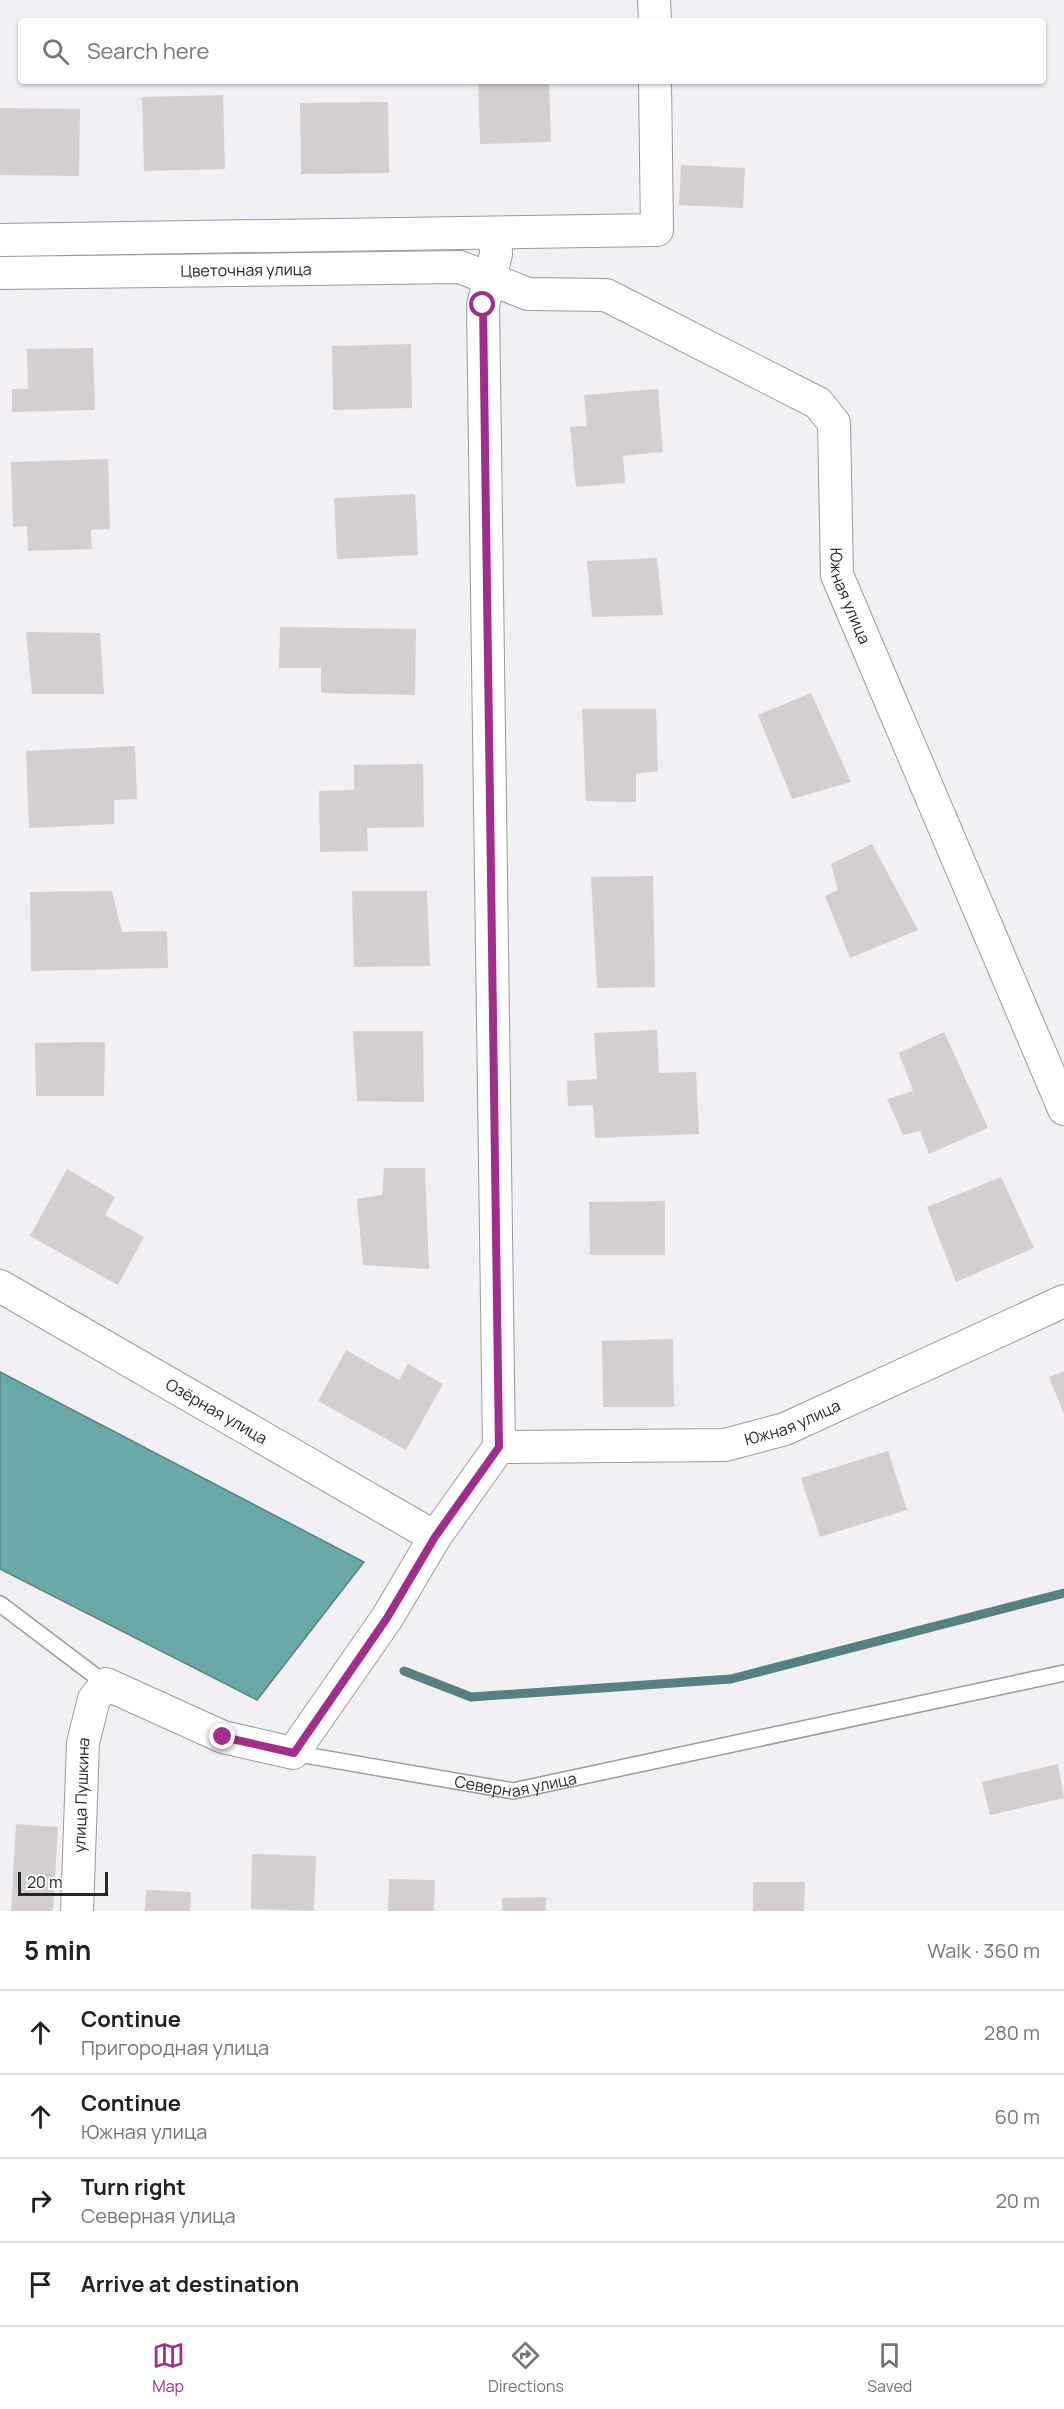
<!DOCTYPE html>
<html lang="en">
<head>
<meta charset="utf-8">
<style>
	body { margin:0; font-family:Manrope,sans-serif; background:#f6f6f6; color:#202124 }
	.scale { position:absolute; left:18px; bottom:15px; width:90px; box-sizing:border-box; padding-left:6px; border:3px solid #272627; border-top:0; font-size:16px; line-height:21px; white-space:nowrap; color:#272627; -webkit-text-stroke:4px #fffeff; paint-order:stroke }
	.stop { position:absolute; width:18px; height:18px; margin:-14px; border:4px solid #a02e8a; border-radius:50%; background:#fff }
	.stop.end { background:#a02e8a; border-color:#fff; box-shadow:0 2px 6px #0008 }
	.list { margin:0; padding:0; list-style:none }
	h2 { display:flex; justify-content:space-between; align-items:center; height:78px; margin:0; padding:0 24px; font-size:26px }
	h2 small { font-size:20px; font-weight:400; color:#757577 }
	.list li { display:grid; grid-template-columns:39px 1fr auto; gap:18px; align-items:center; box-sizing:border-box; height:84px; padding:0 24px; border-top:2px solid #e0e0e0 }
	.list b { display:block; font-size:22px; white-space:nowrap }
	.list p { margin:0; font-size:20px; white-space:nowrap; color:#757577 }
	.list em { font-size:20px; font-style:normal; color:#757577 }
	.icon { flex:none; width:33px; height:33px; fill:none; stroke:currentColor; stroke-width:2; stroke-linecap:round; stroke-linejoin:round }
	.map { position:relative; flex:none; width:1064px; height:1911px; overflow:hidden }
	.search { position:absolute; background:#fff; box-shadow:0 2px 4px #0004; left:18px; right:18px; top:18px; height:66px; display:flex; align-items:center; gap:15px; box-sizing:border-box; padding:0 21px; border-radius:6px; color:#757577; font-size:22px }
	.sheet { height:414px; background:#fff }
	nav { display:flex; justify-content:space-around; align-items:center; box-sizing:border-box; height:84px; border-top:2px solid #e0e0e0; background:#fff; font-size:16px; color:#757577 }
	nav a { display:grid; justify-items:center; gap:3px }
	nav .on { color:#a02e8a }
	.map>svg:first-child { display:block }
	.water { fill:#6ba8a8; stroke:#578181; stroke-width:1.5 }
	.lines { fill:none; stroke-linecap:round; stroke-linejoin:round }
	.stream { stroke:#578181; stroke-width:9 }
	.building { fill:#d4cfce }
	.service-casing { stroke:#9b999d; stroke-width:18 }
	.minor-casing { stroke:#9b999d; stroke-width:34 }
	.service { stroke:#fff; stroke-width:15 }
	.minor { stroke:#fff; stroke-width:32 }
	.route { stroke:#a02e8a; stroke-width:8 }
	.labels { text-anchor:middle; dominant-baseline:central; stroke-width:6; stroke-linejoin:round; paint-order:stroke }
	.street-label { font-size:16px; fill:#272627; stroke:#fffeff }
</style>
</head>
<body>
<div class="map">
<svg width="1064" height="1911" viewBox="0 0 1064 1911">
	<rect width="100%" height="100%" fill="#f2f0f4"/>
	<polygon class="water" points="0,1372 364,1562 257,1700 0,1569"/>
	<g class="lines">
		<polyline class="stream" points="404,1671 471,1697 731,1679 1064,1593"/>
	</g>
	<g class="building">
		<polygon points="478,81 549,81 551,142 480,144"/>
		<polygon points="223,95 225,169 144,171 142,97"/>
		<polygon points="388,102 389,173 301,174 300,103"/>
		<polygon points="0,108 80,109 79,176 0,175"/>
		<polygon points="681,165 745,168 743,208 679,205"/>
		<polygon points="411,344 412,408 333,410 332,346"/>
		<polygon points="93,348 95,410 12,412 12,389 28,389 27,349"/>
		<polygon points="658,389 663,452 623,456 625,483 576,487 570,427 587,426 584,395"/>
		<polygon points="108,459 110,529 91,530 92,549 28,551 27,526 13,527 11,462"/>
		<polygon points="415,494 418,555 337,559 334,498"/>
		<polygon points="657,558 663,615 592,617 587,561"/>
		<polygon points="280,627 416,629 415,695 321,693 321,668 279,668"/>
		<polygon points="26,632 100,633 104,694 32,694"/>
		<polygon points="811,693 851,782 792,799 758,715"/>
		<polygon points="582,709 656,709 658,771 636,774 636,802 586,801"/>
		<polygon points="135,746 137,799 114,800 114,824 29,828 26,751"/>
		<polygon points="423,764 424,827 367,828 368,851 320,852 319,791 354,790 354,765"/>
		<polygon points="872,844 918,930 850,958 825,896 838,890 831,864"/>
		<polygon points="653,876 655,987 597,988 591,877"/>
		<polygon points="112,891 122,932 167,931 168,968 31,971 30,892"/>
		<polygon points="352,891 427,891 430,966 354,967"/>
		<polygon points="657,1030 659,1073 696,1072 699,1134 595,1138 593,1105 568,1106 567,1081 597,1079 594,1033"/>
		<polygon points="353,1031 423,1031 424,1102 357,1101"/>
		<polygon points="944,1032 988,1128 929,1154 920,1131 903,1135 887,1099 913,1091 899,1053"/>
		<polygon points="105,1042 104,1096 36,1096 35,1043"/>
		<polygon points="384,1168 425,1168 429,1269 363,1265 357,1199 382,1195"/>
		<polygon points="67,1169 115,1197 105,1215 144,1237 118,1285 30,1236"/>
		<polygon points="1001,1177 1034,1248 956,1282 927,1207"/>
		<polygon points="665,1201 665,1255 590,1255 589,1202"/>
		<polygon points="673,1339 674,1407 603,1407 602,1341"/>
		<polygon points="346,1350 399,1380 408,1364 443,1384 406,1450 318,1401"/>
		<polygon points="1064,1371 1064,1414 1049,1377"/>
		<polygon points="888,1451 907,1510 820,1537 801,1478"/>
		<polygon points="1058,1764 1064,1798 990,1815 982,1782"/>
		<polygon points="16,1824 58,1827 53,1911 11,1911"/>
		<polygon points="252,1854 316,1856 314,1911 251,1909"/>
		<polygon points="389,1879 435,1880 434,1911 388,1911"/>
		<polygon points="753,1882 805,1882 804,1911 753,1911"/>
		<polygon points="146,1890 191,1892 190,1911 145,1911"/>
		<polygon points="546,1897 546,1911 502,1911 502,1898"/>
	</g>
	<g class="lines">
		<defs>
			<g id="service">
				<polyline points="0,1604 106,1684"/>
				<path id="s1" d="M 293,1753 L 513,1791 L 1064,1673"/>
			</g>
			<g id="minor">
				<polyline points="654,0 655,21"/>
				<polyline points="0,240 657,230 655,81"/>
				<path id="s2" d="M 0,273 L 460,267 L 528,294 L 606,295 L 818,403 L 834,423 L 837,575 L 1064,1109"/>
				<path id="s3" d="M 0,1286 L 435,1537"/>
				<path id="s4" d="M 499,1447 L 725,1445 L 785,1429 L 1064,1301"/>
				<path id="s5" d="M 77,1911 L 83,1743 L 94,1699 L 106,1684 L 223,1737 L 293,1753 L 387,1618 L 435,1537 L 499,1447 L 483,305 L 496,254 L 495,233"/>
			</g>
		</defs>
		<use href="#service" class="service-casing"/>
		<use href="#minor" class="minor-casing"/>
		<use href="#service" class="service"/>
		<use href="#minor" class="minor"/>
	</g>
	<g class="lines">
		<polyline class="route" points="223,1737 294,1753 387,1618 435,1537 499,1447 483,305"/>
	</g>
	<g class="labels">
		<g class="street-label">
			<text stroke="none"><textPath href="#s2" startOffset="246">Цветочная улица</textPath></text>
			<text stroke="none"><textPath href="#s2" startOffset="1050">Южная улица</textPath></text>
			<text stroke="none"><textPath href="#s3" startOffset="250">Озёрная улица</textPath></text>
			<text stroke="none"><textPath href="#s4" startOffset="297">Южная улица</textPath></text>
			<text stroke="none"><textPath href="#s1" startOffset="226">Северная улица</textPath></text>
			<text stroke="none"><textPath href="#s5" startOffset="116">улица Пушкина</textPath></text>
		</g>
	</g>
</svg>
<div class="scale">20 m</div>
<div class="stop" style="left:483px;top:305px"></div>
<div class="stop end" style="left:223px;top:1737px"></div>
<div class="search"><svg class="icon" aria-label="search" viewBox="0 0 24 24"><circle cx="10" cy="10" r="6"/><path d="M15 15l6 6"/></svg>Search here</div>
</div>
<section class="sheet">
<h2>5 min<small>Walk · 360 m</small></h2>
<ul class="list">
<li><svg class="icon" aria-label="ahead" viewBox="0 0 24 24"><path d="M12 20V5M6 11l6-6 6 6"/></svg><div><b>Continue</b><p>Пригородная улица</p></div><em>280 m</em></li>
<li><svg class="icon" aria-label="ahead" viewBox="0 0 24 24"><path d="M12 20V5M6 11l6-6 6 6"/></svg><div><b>Continue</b><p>Южная улица</p></div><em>60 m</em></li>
<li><svg class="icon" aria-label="right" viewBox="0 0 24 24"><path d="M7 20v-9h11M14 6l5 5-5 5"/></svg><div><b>Turn right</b><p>Северная улица</p></div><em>20 m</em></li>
<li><svg class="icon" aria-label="arrive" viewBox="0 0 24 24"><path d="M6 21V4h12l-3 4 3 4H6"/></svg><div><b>Arrive at destination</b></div></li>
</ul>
</section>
<nav>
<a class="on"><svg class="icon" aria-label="map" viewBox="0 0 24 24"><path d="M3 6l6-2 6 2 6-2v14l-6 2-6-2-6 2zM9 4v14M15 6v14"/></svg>Map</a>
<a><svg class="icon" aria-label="directions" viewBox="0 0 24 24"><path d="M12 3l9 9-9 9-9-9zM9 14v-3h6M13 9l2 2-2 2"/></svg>Directions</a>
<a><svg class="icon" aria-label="saved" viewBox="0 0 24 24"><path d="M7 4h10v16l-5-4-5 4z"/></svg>Saved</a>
</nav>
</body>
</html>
